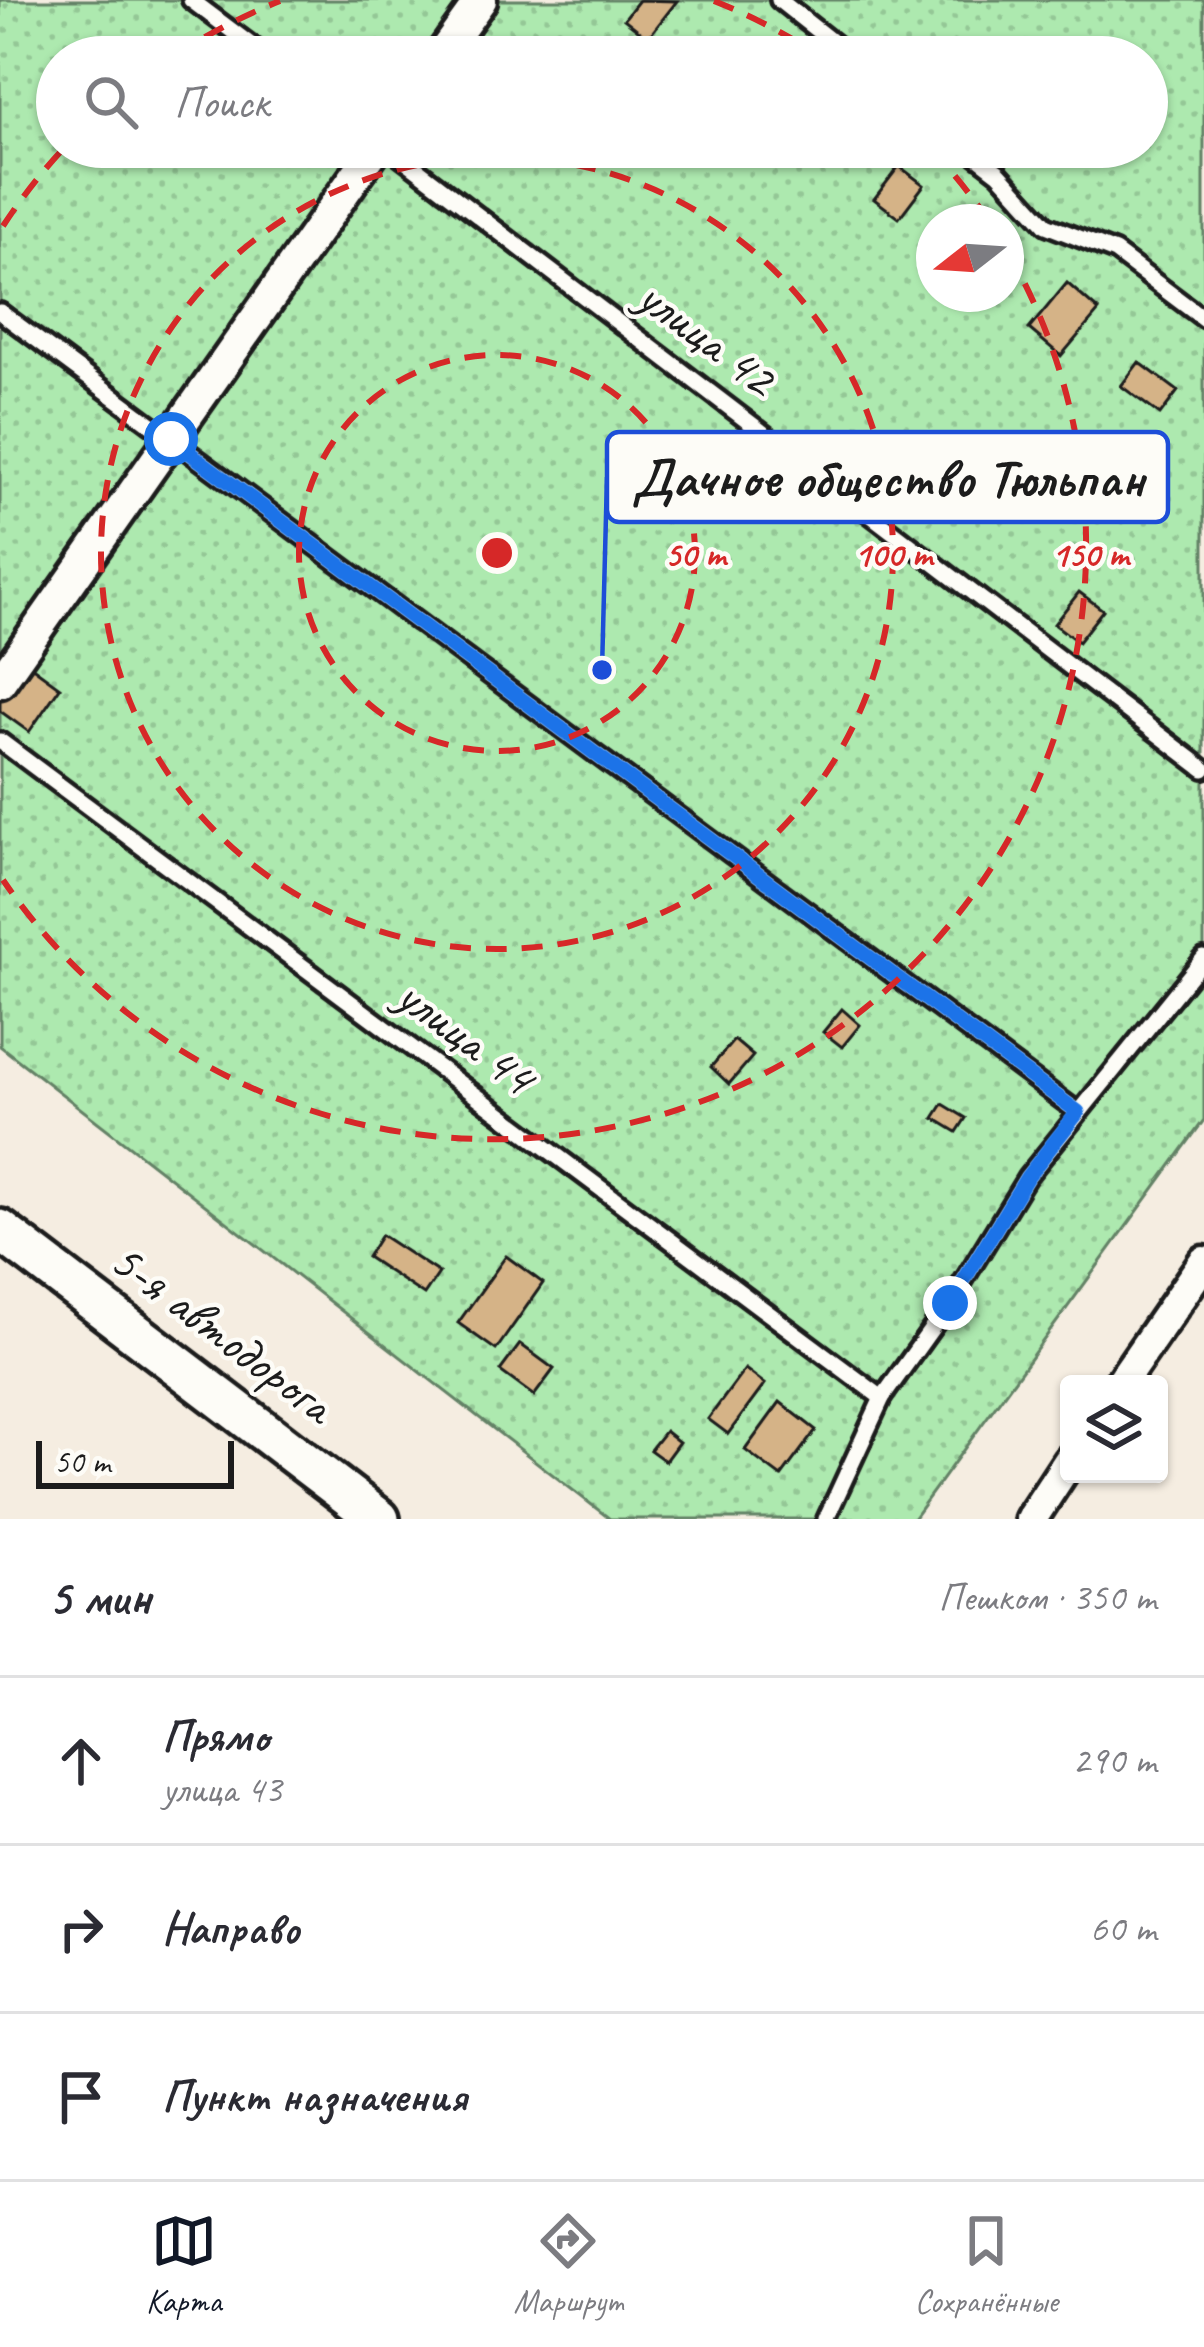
<!DOCTYPE html>
<html lang="ru">
<head>
<meta charset="utf-8">
<style>
	body { margin:0; font-family:Caveat,sans-serif; background:#f7f7f7; color:#2b2b33 }
	.controls { position:absolute; right:36px; bottom:36px; display:grid; overflow:hidden; border-radius:12px; box-shadow:0 3px 9px #0004 }
	.controls button { width:108px; height:108px; display:grid; place-items:center; padding:0; border:0; border-bottom:3px solid #e1e1e2; background:#fff; color:#2b2b33; font:60px sans-serif }
	.compass { position:absolute; left:916px; top:204px; width:108px; height:108px; border-radius:50%; background:#fff; box-shadow:0 3px 9px #0004; rotate:253deg }
	.scale { position:absolute; left:36px; bottom:30px; width:198px; box-sizing:border-box; padding-left:12px; border:6px solid #1c1c1c; border-top:0; font-size:33px; line-height:42px; white-space:nowrap; color:#1c1c1c; -webkit-text-stroke:9px #fdfcf7; paint-order:stroke }
	.stop { position:absolute; width:36px; height:36px; margin:-27px; border:9px solid #1a73e8; border-radius:50%; background:#fff }
	.stop.end { background:#1a73e8; border-color:#fff; box-shadow:0 3px 12px #0008 }
	.list { margin:0; padding:0; list-style:none }
	h2 { display:flex; justify-content:space-between; align-items:center; height:156px; margin:0; padding:0 48px; font-size:51px }
	h2 small { font-size:39px; font-weight:400; color:#7c7c81 }
	.list li { display:grid; grid-template-columns:78px 1fr auto; gap:36px; align-items:center; box-sizing:border-box; height:168px; padding:0 48px; border-top:3px solid #e1e1e2 }
	.list b { display:block; font-size:45px; white-space:nowrap }
	.list p { margin:0; font-size:39px; white-space:nowrap; color:#7c7c81 }
	.list em { font-size:39px; font-style:normal; color:#7c7c81 }
	.icon { flex:none; width:66px; height:66px; fill:none; stroke:currentColor; stroke-width:2; stroke-linecap:round; stroke-linejoin:round }
	.map { position:relative; flex:none; width:1204px; height:1519px; overflow:hidden }
	.search { position:absolute; background:#fff; box-shadow:0 3px 9px #0004; left:36px; right:36px; top:36px; height:132px; display:flex; align-items:center; gap:30px; box-sizing:border-box; padding:0 42px; border-radius:66px; color:#7c7c81; font-size:45px }
	.sheet { height:660px; background:#fff }
	nav { display:flex; justify-content:space-around; align-items:center; box-sizing:border-box; height:168px; border-top:3px solid #e1e1e2; background:#fff; font-size:33px; color:#7c7c81 }
	nav a { display:grid; justify-items:center; gap:6px }
	nav .on { color:#111827 }
	.map>svg:first-child { display:block }
	.garden { fill:url(#garden-dots); stroke:#648266; stroke-width:3; fill-rule:evenodd }
	.building { fill:#d5b387; stroke:#1c1c1c; stroke-width:3 }
	.lines { fill:none; stroke-linecap:round; stroke-linejoin:round }
	.lane-casing { stroke:#1c1c1c; stroke-width:24 }
	.street-casing { stroke:#1c1c1c; stroke-width:39 }
	.secondary-casing { stroke:#1c1c1c; stroke-width:48 }
	.lane { stroke:#fdfcf7; stroke-width:15 }
	.street { stroke:#fdfcf7; stroke-width:30 }
	.secondary { stroke:#fdfcf7; stroke-width:39 }
	.route { stroke:#1a73e8; stroke-width:15 }
	.ring { fill:none; stroke:#d62828; stroke-width:6; stroke-dasharray:21 15 }
	.labels { text-anchor:middle; dominant-baseline:central; stroke-width:9; stroke-linejoin:round; paint-order:stroke }
	.street-label { font-size:51px; fill:#1c1c1c; stroke:#fdfcf7 }
	.centre { fill:#d62828; stroke:#fdfcf7; stroke-width:6 }
	.ring-label { font-size:36px; text-anchor:middle; font-weight:bold; fill:#d62828; stroke:#fdfcf7; stroke-width:9; stroke-linejoin:round; paint-order:stroke }
	.leader { fill:none; stroke:#1d4ed8; stroke-width:4.5 }
	.callout-dot { fill:#1d4ed8; stroke:#fdfcf7; stroke-width:4.5 }
	.callout { fill:#fdfcf7; stroke:#1d4ed8; stroke-width:4.5 }
	.callout-label { font-size:54px; text-anchor:middle; font-weight:bold; fill:#1c1c1c }
</style>
</head>
<body>
<div class="map">
<svg width="1204" height="1519" viewBox="0 0 1204 1519">
	<defs>
		<pattern id="garden-dots" width="8" height="8" patternUnits="userSpaceOnUse" patternTransform="scale(3)"><rect width="8" height="8" fill="#ade9af"/><path d="M2 2h.1M6 6h.1" fill="none" stroke="#94c796" stroke-width="1.8" stroke-linecap="round"/></pattern>
	</defs>
	<rect width="100%" height="100%" fill="#f5ede1"/>
	<filter id="ink" filterUnits="userSpaceOnUse"><feTurbulence type="fractalNoise" baseFrequency=".00833" numOctaves="2"/><feDisplacementMap in="SourceGraphic" scale="24" xChannelSelector="R" yChannelSelector="G"/><feConvolveMatrix kernelMatrix="1 2 1 2 8 2 1 2 1" color-interpolation-filters="sRGB"/></filter>
	<g filter="url(#ink)">
		<path class="garden" d="M 0,0 L 1204,0 L 1204,1120 L 913,1519 L 610,1519 L 0,1046 ZM 57,57 L 1147,57 L 1147,147 L 57,147 ZM 934,222 L 1006,222 L 1006,294 L 934,294 Z"/>
		<g class="building">
			<polygon points="639,0 677,1 648,38 624,19"/>
			<polygon points="899,166 924,185 899,218 874,199"/>
			<polygon points="1067,283 1099,311 1061,356 1029,329"/>
			<polygon points="1139,362 1178,391 1160,415 1121,386"/>
			<polygon points="1079,592 1103,610 1078,642 1054,624"/>
			<polygon points="27,663 60,687 29,732 0,711 0,700"/>
			<polygon points="842,1009 860,1025 842,1047 823,1032"/>
			<polygon points="734,1040 753,1056 729,1084 711,1067"/>
			<polygon points="943,1104 966,1118 957,1132 934,1118"/>
			<polygon points="381,1235 439,1273 424,1295 367,1257"/>
			<polygon points="506,1256 543,1283 496,1350 458,1323"/>
			<polygon points="520,1344 554,1369 534,1396 500,1371"/>
			<polygon points="745,1369 765,1384 728,1434 708,1419"/>
			<polygon points="780,1402 816,1430 781,1477 745,1450"/>
			<polygon points="665,1431 679,1442 665,1461 650,1450"/>
		</g>
		<g class="lines">
			<defs>
				<g id="lane">
					<polyline points="191,0 267,57"/>
					<polyline points="779,0 851,57"/>
					<polyline points="388,147 1204,769"/>
					<polyline points="965,147 999,173 1046,225 1115,252 1204,319"/>
					<polyline points="0,312 1078,1112"/>
					<polyline points="0,741 882,1398"/>
					<polyline points="826,1519 882,1398 950,1303 1027,1177 1204,958"/>
				</g>
				<g id="street">
					<polyline points="440,57 481,0"/>
					<polyline points="0,682 376,147"/>
					<polyline points="1120,1384 1204,1262"/>
					<polyline points="1031,1519 1069,1461"/>
				</g>
				<polyline id="secondary" points="0,1230 379,1519"/>
			</defs>
			<use href="#lane" class="lane-casing"/>
			<use href="#street" class="street-casing"/>
			<use href="#secondary" class="secondary-casing"/>
			<use href="#lane" class="lane"/>
			<use href="#street" class="street"/>
			<use href="#secondary" class="secondary"/>
		</g>
	</g>
	<g class="lines" filter="url(#ink)">
		<polyline class="route" points="171,439 1078,1112 1027,1177 950,1303"/>
	</g>
	<g class="ring">
		<circle cx="497" cy="553" r="198"/>
		<circle cx="497" cy="553" r="396"/>
		<path d="M3 226A593 593 0 0 1 63 149M174 56A593 593 0 0 1 280 1M714 1A593 593 0 0 1 820 56M931 149A593 593 0 0 1 989 221M1008 252A593 593 0 0 1 3 880"/>
	</g>
	<g class="labels">
		<g class="street-label">
			<text transform="translate(707 337) rotate(37)">улица 42</text>
			<text transform="translate(466 1036) rotate(37)">улица 44</text>
			<text transform="translate(222 1332) rotate(37)">5-я автодорога</text>
		</g>
	</g>
	<circle cx="497" cy="553" r="18" class="centre"/>
	<g class="ring-label">
		<text x="695" y="566">50 m</text>
		<text x="893" y="566">100 m</text>
		<text x="1090" y="566">150 m</text>
	</g>
	<path class="leader" d="M602 670L607 477"/>
	<circle class="callout-dot" cx="602" cy="670" r="12"/>
	<rect class="callout" x="607" y="432" width="561" height="90" rx="12"/>
	<g class="callout-label">
		<text x="888" y="496">Дачное общество Тюльпан</text>
	</g>
</svg>
<div class="controls">
<button><svg class="icon" aria-label="layers" viewBox="0 0 24 24"><path d="M12 4l9 5-9 5-9-5zM3 14l9 5 9-5"/></svg></button>
</div>
<svg class="compass" viewBox="-18 -18 36 36"><path d="M0-13l5 13h-10z" fill="#e53935"/><path d="M0 13l5-13h-10z" fill="#7c7c81"/></svg>
<div class="scale">50 m</div>
<div class="stop" style="left:171px;top:439px"></div>
<div class="stop end" style="left:950px;top:1303px"></div>
<div class="search"><svg class="icon" aria-label="search" viewBox="0 0 24 24"><circle cx="10" cy="10" r="6"/><path d="M15 15l6 6"/></svg>Поиск</div>
</div>
<section class="sheet">
<h2>5 мин<small>Пешком · 350 m</small></h2>
<ul class="list">
<li><svg class="icon" aria-label="ahead" viewBox="0 0 24 24"><path d="M12 20V5M6 11l6-6 6 6"/></svg><div><b>Прямо</b><p>улица 43</p></div><em>290 m</em></li>
<li><svg class="icon" aria-label="right" viewBox="0 0 24 24"><path d="M7 20v-9h11M14 6l5 5-5 5"/></svg><div><b>Направо</b></div><em>60 m</em></li>
<li><svg class="icon" aria-label="arrive" viewBox="0 0 24 24"><path d="M6 21V4h12l-3 4 3 4H6"/></svg><div><b>Пункт назначения</b></div></li>
</ul>
</section>
<nav>
<a class="on"><svg class="icon" aria-label="map" viewBox="0 0 24 24"><path d="M3 6l6-2 6 2 6-2v14l-6 2-6-2-6 2zM9 4v14M15 6v14"/></svg>Карта</a>
<a><svg class="icon" aria-label="directions" viewBox="0 0 24 24"><path d="M12 3l9 9-9 9-9-9zM9 14v-3h6M13 9l2 2-2 2"/></svg>Маршрут</a>
<a><svg class="icon" aria-label="saved" viewBox="0 0 24 24"><path d="M7 4h10v16l-5-4-5 4z"/></svg>Сохранённые</a>
</nav>
</body>
</html>
